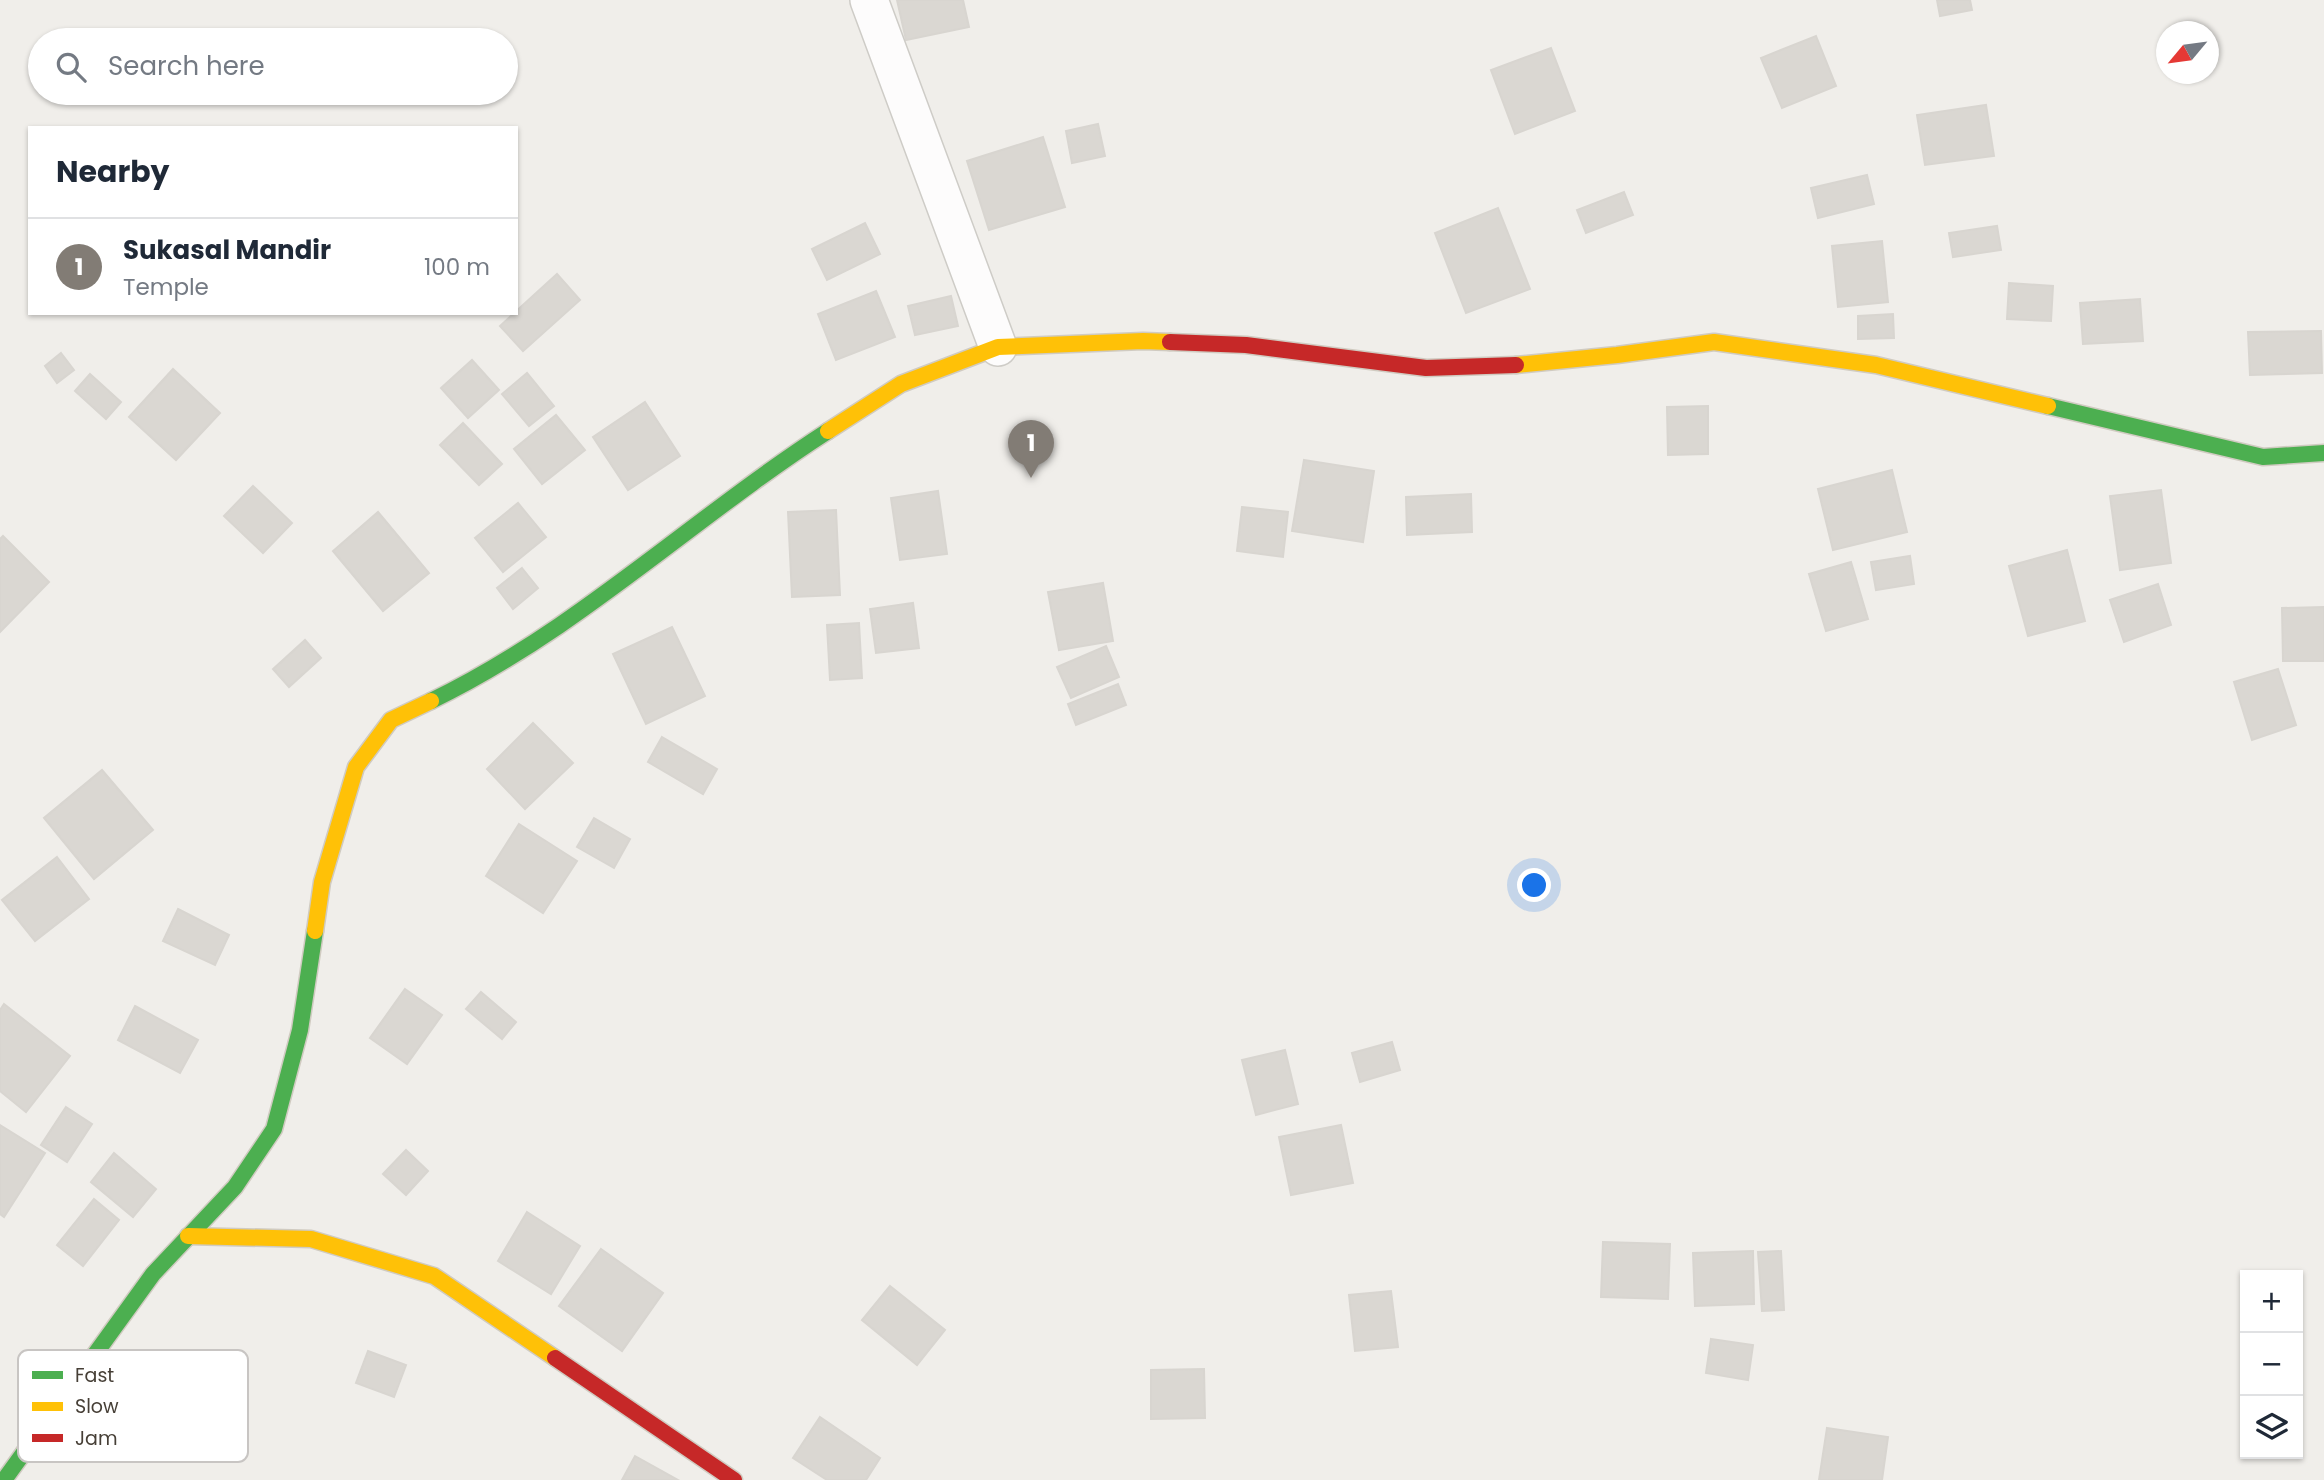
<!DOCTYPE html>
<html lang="en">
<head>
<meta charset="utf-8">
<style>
	body { margin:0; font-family:Poppins,sans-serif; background:#f2f2f3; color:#1f2937 }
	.controls { position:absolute; right:21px; bottom:21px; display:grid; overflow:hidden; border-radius:0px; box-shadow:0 2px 5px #0004 }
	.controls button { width:63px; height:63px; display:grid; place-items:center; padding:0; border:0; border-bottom:2px solid #e0e1e3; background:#fff; color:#1f2937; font:35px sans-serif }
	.compass { position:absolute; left:2156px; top:21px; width:63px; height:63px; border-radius:50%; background:#fff; box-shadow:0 2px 5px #0004; rotate:241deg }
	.you { position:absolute; left:1535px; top:886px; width:24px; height:24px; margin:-18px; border:5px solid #fff; border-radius:50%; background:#1a73e8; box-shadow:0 0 0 10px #1a73e833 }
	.badge { display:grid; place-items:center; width:46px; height:46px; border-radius:50%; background:#827c75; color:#fff; font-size:23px; font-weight:700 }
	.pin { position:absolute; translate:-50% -58px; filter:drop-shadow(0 2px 4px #0008) }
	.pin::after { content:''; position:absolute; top:37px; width:24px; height:21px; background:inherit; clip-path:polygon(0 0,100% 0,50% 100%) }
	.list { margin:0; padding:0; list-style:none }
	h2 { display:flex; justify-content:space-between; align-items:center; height:91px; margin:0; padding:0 28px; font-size:30px }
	h2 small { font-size:23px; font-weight:400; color:#747a83 }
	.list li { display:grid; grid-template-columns:46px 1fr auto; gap:21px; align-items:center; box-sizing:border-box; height:98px; padding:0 28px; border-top:2px solid #e0e1e3 }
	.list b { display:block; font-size:26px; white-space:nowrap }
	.list p { margin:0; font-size:23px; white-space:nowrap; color:#747a83 }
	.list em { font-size:23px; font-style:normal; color:#747a83 }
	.icon { flex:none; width:38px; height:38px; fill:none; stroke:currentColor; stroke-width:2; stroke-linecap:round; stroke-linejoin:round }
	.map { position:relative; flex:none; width:2324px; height:1480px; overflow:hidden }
	.search { position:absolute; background:#fff; box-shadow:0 2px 5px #0004; left:28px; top:28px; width:490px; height:77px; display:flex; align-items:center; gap:18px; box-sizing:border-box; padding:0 24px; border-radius:38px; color:#747a83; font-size:26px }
	.panel { position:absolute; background:#fff; box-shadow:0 2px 5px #0004; left:28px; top:126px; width:490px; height:189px; border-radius:0px }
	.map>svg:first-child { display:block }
	.building { fill:#dad7d2; stroke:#d8d5d0; stroke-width:2 }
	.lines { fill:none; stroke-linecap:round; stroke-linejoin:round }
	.street-casing { stroke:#ceccc7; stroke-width:40 }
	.fast-casing { stroke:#d0cbc1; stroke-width:19 }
	.slow-casing { stroke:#d0cbc1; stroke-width:19 }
	.jam-casing { stroke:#d0cbc1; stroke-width:19 }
	.street { stroke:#fdfcfc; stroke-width:37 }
	.fast { stroke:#4caf50; stroke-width:16 }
	.slow { stroke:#ffc107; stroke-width:16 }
	.jam { stroke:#c62828; stroke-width:16 }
	.key { fill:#fff; stroke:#c8c5c3; stroke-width:2 }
	.key-label { font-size:19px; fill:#463f36 }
</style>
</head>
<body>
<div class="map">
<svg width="2324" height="1480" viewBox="0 0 2324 1480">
	<rect width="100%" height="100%" fill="#f0eeea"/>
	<g class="building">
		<polygon points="897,0 963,0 969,27 906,40"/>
		<polygon points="1937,0 1970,0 1972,10 1940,16"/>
		<polygon points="1816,36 1836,86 1782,108 1761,58"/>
		<polygon points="1551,48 1575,111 1515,134 1491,70"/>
		<polygon points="1986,105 1994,156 1925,165 1917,115"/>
		<polygon points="1098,124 1105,156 1072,163 1066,131"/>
		<polygon points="1043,137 1065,207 989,230 967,161"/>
		<polygon points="1867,175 1874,204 1818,218 1811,188"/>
		<polygon points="1624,192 1633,215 1586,233 1577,210"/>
		<polygon points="1498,208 1530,289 1466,313 1435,233"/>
		<polygon points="865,223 880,254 827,280 812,249"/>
		<polygon points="1997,226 2001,250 1953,257 1949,233"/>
		<polygon points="1882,241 1888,302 1838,307 1832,246"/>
		<polygon points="557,274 580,300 523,351 500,326"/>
		<polygon points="2009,283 2053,286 2051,321 2007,319"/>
		<polygon points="876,291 895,337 836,360 818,314"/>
		<polygon points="951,296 958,326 915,335 908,306"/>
		<polygon points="2140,299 2143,341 2083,344 2080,303"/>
		<polygon points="1893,314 1894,338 1858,339 1858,316"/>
		<polygon points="2321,331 2322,373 2250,375 2248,332"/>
		<polygon points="61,353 74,370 57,383 45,366"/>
		<polygon points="472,360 499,390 468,418 441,388"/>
		<polygon points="173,369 220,413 176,460 129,417"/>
		<polygon points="527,373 554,406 529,426 502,394"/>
		<polygon points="90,374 121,402 106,419 75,391"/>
		<polygon points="645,402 680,456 628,490 593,437"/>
		<polygon points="1708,406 1708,454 1668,455 1667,407"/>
		<polygon points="556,415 585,450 542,484 514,449"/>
		<polygon points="463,423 502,464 479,485 440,445"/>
		<polygon points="1304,460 1374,471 1363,542 1292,531"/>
		<polygon points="1892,470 1907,532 1833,550 1818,489"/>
		<polygon points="253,486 292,523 263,553 224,516"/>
		<polygon points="2161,490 2171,563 2120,570 2110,496"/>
		<polygon points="938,491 947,554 900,560 891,498"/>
		<polygon points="1471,494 1472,532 1407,535 1406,497"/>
		<polygon points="518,503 546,537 503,572 475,538"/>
		<polygon points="1242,507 1288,512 1283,557 1237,551"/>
		<polygon points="836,510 840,595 792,597 788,512"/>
		<polygon points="378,512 429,573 383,611 333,551"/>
		<polygon points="3,536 49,582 0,632 0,539"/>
		<polygon points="2067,550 2085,621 2028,636 2009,566"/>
		<polygon points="1910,556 1914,584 1876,590 1871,562"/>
		<polygon points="1851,562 1868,619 1826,631 1809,574"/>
		<polygon points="522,568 538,588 513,609 497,588"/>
		<polygon points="1103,583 1113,641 1059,650 1048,592"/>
		<polygon points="2158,584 2171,625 2124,642 2110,600"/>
		<polygon points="913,603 919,648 876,653 870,609"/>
		<polygon points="2324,607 2324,661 2283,661 2282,608"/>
		<polygon points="859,623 862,678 830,680 827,625"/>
		<polygon points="672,627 705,696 646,724 613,654"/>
		<polygon points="305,640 321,658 289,687 273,669"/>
		<polygon points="1106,646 1119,677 1071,698 1057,667"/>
		<polygon points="2278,669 2296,725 2252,740 2234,682"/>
		<polygon points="1118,684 1126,705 1076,725 1068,704"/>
		<polygon points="533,723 573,763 525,809 487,769"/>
		<polygon points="662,737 717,769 703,794 648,762"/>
		<polygon points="102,770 153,830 94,879 44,818"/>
		<polygon points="594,818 630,839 614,868 577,847"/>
		<polygon points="519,824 577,861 543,913 486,876"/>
		<polygon points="57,857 89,899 35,941 2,900"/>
		<polygon points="178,909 229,935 215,965 163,941"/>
		<polygon points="405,989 442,1015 407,1064 370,1038"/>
		<polygon points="481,992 516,1022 502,1039 466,1009"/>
		<polygon points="4,1004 70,1056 26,1112 0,1091 0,1010"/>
		<polygon points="135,1006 198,1040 180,1073 118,1040"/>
		<polygon points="1392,1042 1400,1070 1360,1082 1352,1053"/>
		<polygon points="1285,1050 1298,1104 1256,1115 1242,1060"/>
		<polygon points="66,1107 92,1124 67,1162 41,1145"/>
		<polygon points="0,1125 45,1153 4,1217 0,1214"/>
		<polygon points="1341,1125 1353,1183 1291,1195 1279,1137"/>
		<polygon points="406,1150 428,1171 406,1195 383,1174"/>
		<polygon points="114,1153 156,1189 133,1217 91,1182"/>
		<polygon points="94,1199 119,1220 83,1266 57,1245"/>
		<polygon points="527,1212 580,1246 551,1294 498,1261"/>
		<polygon points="1603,1242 1670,1244 1668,1299 1601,1297"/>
		<polygon points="601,1249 663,1293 622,1351 559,1306"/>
		<polygon points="1753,1251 1754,1304 1695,1306 1693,1253"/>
		<polygon points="1781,1251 1784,1310 1762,1311 1758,1252"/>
		<polygon points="890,1286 945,1330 917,1365 862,1320"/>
		<polygon points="1391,1291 1398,1347 1355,1351 1349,1295"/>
		<polygon points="1711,1339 1753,1345 1748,1380 1706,1373"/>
		<polygon points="368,1351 406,1365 394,1397 356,1383"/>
		<polygon points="1204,1369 1205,1418 1151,1419 1151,1370"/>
		<polygon points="820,1417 880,1458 866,1480 827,1480 793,1458"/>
		<polygon points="1827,1428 1888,1437 1882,1480 1819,1480"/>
		<polygon points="635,1456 678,1480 622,1480"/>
	</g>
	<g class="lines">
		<defs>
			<polyline id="street" points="869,0 998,347"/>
			<g id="fast">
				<polyline points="2048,406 2263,457 2324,453"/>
				<path d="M 431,701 C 576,631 693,518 828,431"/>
				<polyline points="4,1480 153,1274 235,1187 274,1129 300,1030 315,931"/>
			</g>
			<g id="slow">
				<polyline points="1516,365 1617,355 1714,342 1876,365 2048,406"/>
				<polyline points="828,431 901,384 998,347 1143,341 1170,342"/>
				<polyline points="315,931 322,882 356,767 391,720 431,701"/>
				<polyline points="188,1236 311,1239 434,1276 555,1358"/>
			</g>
			<g id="jam">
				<polyline points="1170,342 1246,345 1426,368 1516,365"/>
				<polyline points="555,1358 734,1480"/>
			</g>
		</defs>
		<use href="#street" class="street-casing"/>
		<use href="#fast" class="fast-casing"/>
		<use href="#slow" class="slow-casing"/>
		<use href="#jam" class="jam-casing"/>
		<use href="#street" class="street"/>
		<use href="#fast" class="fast"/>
		<use href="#slow" class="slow"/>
		<use href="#jam" class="jam"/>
	</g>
	<rect x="18" y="1350" width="230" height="112" rx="10" class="key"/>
	<rect x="32" y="1371" width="31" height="8" fill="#4caf50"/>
	<rect x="32" y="1402" width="31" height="9" fill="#ffc107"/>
	<rect x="32" y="1434" width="31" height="8" fill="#c62828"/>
	<g class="key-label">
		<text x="75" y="1382">Fast</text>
		<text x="75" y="1413">Slow</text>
		<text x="75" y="1445">Jam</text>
	</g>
</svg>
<div class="controls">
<button>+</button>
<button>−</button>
<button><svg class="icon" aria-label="layers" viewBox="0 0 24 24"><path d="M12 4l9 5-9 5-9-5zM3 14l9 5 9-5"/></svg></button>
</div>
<svg class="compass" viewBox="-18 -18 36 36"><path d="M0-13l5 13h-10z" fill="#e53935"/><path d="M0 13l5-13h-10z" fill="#747a83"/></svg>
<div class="you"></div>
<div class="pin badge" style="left:1031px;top:478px">1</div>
<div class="search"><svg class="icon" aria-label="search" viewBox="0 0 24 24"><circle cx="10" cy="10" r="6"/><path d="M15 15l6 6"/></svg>Search here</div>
<section class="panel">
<h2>Nearby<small></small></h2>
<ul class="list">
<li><span class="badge">1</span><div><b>Sukasal Mandir</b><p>Temple</p></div><em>100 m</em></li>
</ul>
</section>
</div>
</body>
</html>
